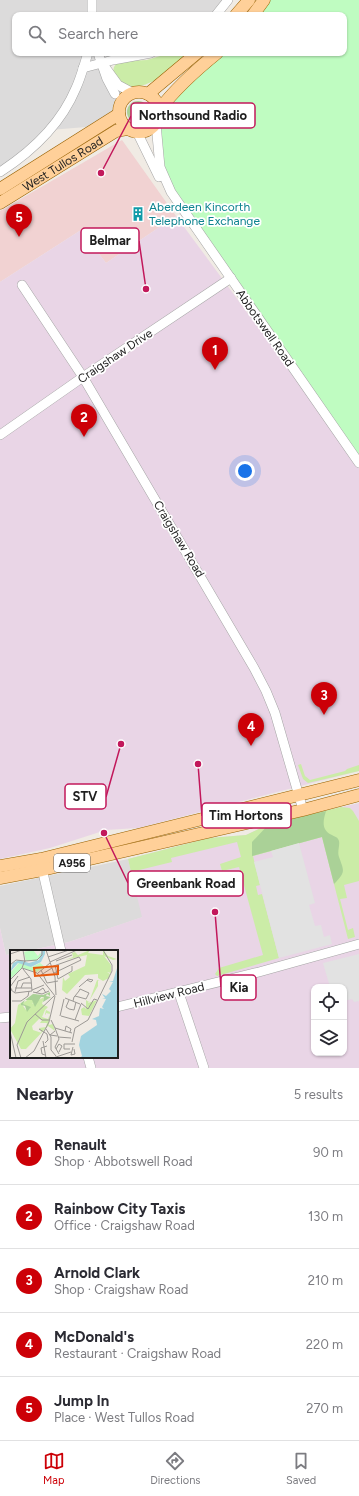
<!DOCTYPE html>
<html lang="en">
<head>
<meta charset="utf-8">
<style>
	body { margin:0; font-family:Figtree,sans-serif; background:#f7f7f7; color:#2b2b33 }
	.controls { position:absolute; right:12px; bottom:12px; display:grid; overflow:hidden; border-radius:8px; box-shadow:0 1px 3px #0004 }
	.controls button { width:36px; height:36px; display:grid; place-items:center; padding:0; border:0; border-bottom:1px solid #e1e1e2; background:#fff; color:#2b2b33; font:20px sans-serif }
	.you { position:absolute; left:245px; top:471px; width:14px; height:14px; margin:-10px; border:3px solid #fff; border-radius:50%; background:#1a73e8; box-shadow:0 0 0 6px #1a73e833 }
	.badge { display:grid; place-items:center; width:26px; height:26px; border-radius:50%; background:#cc0007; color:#fff; font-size:13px; font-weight:700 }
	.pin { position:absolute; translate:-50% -33px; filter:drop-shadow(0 1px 2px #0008) }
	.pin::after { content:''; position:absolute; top:21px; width:14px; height:12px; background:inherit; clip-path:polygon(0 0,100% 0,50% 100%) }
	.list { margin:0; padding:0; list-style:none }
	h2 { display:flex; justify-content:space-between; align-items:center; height:52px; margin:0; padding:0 16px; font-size:17px }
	h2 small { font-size:13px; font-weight:400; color:#7c7c81 }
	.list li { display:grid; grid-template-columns:26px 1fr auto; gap:12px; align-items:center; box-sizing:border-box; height:64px; padding:0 16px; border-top:1px solid #e1e1e2 }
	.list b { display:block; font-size:15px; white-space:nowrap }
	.list p { margin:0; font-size:13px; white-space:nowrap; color:#7c7c81 }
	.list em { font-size:13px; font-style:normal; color:#7c7c81 }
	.icon { flex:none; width:22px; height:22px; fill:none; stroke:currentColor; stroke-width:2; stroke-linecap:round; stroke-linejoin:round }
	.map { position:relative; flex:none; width:359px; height:1068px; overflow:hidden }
	.search { position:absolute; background:#fff; box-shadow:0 1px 3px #0004; left:12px; right:12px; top:12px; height:44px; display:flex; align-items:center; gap:10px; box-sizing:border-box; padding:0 14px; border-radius:8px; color:#7c7c81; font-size:15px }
	.sheet { height:372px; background:#fff }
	nav { display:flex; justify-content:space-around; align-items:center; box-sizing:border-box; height:56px; border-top:1px solid #e1e1e2; background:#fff; font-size:11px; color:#7c7c81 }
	nav a { display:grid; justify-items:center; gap:2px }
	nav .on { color:#cc0007 }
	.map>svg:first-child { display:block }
	.residential { fill:#dcdbdb }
	.commercial { fill:#f1d2d2 }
	.industrial { fill:#e9d5e6; fill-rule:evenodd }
	.grass { fill:#cbeca7 }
	.forest { fill:#aad197 }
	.park { fill:#bffcc1 }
	.parking { fill:#e2e2e2 }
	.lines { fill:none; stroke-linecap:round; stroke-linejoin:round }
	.minor-casing { stroke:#a5a5a5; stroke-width:10 }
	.major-casing { stroke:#986100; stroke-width:13 }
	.minor { stroke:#fff; stroke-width:9 }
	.major { stroke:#ffd099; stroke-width:12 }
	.labels { text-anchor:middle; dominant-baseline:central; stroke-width:3.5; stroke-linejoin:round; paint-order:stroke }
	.shield { fill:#fff; stroke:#626262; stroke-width:1 }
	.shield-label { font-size:11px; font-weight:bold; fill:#1e1e1e }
	.street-label { font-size:12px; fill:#1e1e1e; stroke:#fff }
	.culture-label { font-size:12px; fill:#0d838f; stroke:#fff; text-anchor:start }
	.inset-road { fill:none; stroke:#9c9995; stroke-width:1 }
	.view { fill:#e8590c; fill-opacity:0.15; stroke:#e8590c; stroke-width:2 }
	.inset-edge { fill:none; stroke:#1e1e1e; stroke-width:2 }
	.leader { fill:none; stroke:#c2185b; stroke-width:1.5 }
	.callout-dot { fill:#c2185b; stroke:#fff; stroke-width:1.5 }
	.callout { fill:#fff; stroke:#c2185b; stroke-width:1.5 }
	.callout-label { font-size:13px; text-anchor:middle; font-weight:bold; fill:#1e1e1e }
</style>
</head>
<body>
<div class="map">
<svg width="359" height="1068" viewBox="0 0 359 1068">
	<rect width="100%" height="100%" fill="#f0ebe4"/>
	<g class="residential">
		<polygon points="0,0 228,0 216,15 15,15 15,53 151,53 102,63 129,94 122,101 119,109 98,126 50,130 0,172"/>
		<polygon points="128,859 143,917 69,942 27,951 11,951 11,954 6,955 0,928 0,886"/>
	</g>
	<polygon class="commercial" points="122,140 176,216 106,263 81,230 0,282 0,211"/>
	<g class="industrial">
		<polygon points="176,216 359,464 359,771 138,828 106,830 50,848 0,859 0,282 81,230 106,263"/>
		<path d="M 359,803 L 359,1068 L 0,1068 L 0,928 L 6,955 L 11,954 L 11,1057 L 117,1057 L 117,951 L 27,951 L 69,942 L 142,917 L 128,859 L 209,838 L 246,835 L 269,824 ZM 314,987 L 344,987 L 344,1053 L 314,1053 Z"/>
	</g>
	<g class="grass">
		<path d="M 170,53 L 193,53 C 177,65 144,96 123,84 C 119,81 116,76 113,72 L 114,67 L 116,64 L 127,61 L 147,60 Z"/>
		<polygon points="301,764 305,776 310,780 345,771 347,769 359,765 359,771 308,783 303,779 298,765"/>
		<polygon points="341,807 350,808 353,811 359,821 359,881 344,885 347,898 340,899 348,930 353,928 355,937 348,939 322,837 253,856 260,885 256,886 258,895 262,894 279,958 217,976 215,974 219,968 263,955 239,867 222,871 220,864 241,857 237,842 171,858 172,862 131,872 128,859 209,838 246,835 269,824"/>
	</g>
	<g class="forest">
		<circle cx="138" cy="112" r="11"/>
		<path d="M 326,811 C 323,821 321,830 332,835 C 335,837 338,837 339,841 C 340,846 337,852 339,857 C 344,871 346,872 334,884 L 322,837 L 252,856 L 252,842 L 269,824 Z"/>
	</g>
	<polygon class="park" points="264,0 359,0 359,463 164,179 157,120 159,110 217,53 344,53 344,15 253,15"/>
	<g class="parking">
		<polygon points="299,843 315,903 309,905 315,926 321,925 324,937 330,935 332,944 279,958 254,862 273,857 271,851"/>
		<polygon points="359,954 359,1001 354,1002 352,999 344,1001 344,987 330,987 323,963"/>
	</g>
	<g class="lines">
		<defs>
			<g id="minor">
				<polyline points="92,0 92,15"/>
				<polyline points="216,15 228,0"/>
				<polyline points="98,53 107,79 115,94"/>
				<polyline points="102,63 118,85 133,93"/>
				<polyline points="83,68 113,60 151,53"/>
				<polyline points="156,124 160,167 171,192 359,463"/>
				<polyline points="137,132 159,177"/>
				<path d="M 0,172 C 31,152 61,124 76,88 C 81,77 84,65 88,53"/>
				<polyline points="22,285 83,377 254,668 266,691 275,713 303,810"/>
				<polyline points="0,435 83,377 231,278"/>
				<polyline points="41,864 61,951"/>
				<polyline points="179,993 204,1068"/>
				<polyline points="117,1007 259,972 359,944"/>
				<polyline points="0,1018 11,1017"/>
				<polyline points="88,1057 91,1068"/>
			</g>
			<g id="major">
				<polyline points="236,15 249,0"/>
				<polyline points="253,15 264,0"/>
				<circle cx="139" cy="112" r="20"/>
				<polyline points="148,94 197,53"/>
				<path d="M 159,110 C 176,88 196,70 217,53"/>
				<polyline points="0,189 119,114"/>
				<path id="s1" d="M 0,203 L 116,131 L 127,129"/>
				<polyline points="0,866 41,859 359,780"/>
				<polyline points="0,878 42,870 303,810 359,795"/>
			</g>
		</defs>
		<use href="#minor" class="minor-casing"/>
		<use href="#major" class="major-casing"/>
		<use href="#minor" class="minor"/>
		<use href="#major" class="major"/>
	</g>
	<defs>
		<symbol id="building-bare" viewBox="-9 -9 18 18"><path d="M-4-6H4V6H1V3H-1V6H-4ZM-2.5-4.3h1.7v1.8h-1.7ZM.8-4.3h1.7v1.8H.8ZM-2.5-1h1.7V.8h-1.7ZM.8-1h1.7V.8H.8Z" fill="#0f9aa8" stroke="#fff" stroke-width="2.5" paint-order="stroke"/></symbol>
	</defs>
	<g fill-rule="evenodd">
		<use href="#building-bare" x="128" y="204" width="20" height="20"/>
	</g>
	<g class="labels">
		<rect class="shield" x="54" y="854" width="36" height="18" rx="3"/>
		<g class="shield-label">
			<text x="72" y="863">A956</text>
		</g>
		<g class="street-label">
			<text stroke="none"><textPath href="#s1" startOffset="74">West Tullos Road</textPath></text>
			<text transform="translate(265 328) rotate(55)">Abbotswell Road</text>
			<text transform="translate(115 356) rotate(-34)">Craigshaw Drive</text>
			<text transform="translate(179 539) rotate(59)">Craigshaw Road</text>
			<text transform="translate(169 995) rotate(-14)">Hillview Road</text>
		</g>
		<g class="culture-label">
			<text x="149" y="207">Aberdeen Kincorth<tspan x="149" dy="14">Telephone Exchange</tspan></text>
		</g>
	</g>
	<g transform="translate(10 950)">
		<rect width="108" height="108" fill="#f0ebe4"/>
		<path d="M 80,0 L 78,3 L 93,5 L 93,1 L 90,0 L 92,0 L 94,1 L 98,6 L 107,9 L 103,10 L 94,6 L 101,15 L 101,23 L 97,22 L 100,24 L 99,28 L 93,31 L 88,28 L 88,24 L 75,25 L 57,44 L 52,40 L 53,27 L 55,31 L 60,27 L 58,24 L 75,16 L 77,5 L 55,10 L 63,7 L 62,3 L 65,2 L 68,5 ZM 87,30 L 91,31 L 88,30 L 88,36 L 78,53 L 87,50 L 79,66 L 72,65 L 71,59 L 74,57 L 76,59 L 76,50 L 79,52 ZM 25,44 L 28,46 L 25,48 L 28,47 L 22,54 L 34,47 L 32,54 L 38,57 L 35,60 L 32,67 L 38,69 L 40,64 L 36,63 L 36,65 L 35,64 L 36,60 L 40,62 L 39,75 L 43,74 L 45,81 L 38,76 L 16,99 L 11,99 L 0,79 L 5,73 L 8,55 L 11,53 L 16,60 L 20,59 L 20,57 L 12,54 ZM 29,69 L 32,70 L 30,73 L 37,73 L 36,77 L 29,78 L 32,83 L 23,80 L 22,76 Z" fill="#cbeca7" fill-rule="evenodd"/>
		<path d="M 40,42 L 40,46 L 37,44 L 36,46 L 41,47 L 33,52 L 34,47 L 31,47 L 25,57 L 22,50 L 15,50 L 13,54 L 21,57 L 17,62 L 15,56 L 11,55 L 11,53 L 23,44 L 33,45 Z" fill="#aad197"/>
		<path d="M 23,0 L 28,6 L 30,3 L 32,5 L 26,11 L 16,11 L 14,2 ZM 9,13 L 22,17 L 30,13 L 35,17 L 27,22 L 12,18 L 1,28 L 1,22 Z" fill="#bffcc1"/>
		<path d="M 32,0 L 35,0 L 35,4 L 31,12 L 21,17 L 8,13 L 0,22 L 3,13 L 9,10 L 19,13 L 29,10 ZM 108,15 L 108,108 L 70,108 L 72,106 L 69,95 L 71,86 L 87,75 L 86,70 L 82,69 L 89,66 L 90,58 L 94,59 L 92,57 L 96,49 L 92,48 L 95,48 L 92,44 L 96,46 L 101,41 L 99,39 L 103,32 L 99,31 L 103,31 Z" fill="#a2d3df"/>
		<path class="inset-road" d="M 13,0 L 15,12M 36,0 L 45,27 L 46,45M 0,4 L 12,0M 38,7 L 59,0M 15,11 L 27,10 L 32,5 L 32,0M 46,11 L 62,5M 40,12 L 67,0M 0,15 L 6,10 L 15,11M 45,15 L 48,29 L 62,21 L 62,16M 41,17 L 69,7 L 71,10 L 44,23M 12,18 L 27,23M 13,19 L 21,29 L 22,41M 31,20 L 37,33 L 48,31M 27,23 L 45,46M 28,23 L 40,13M 31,25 L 42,18M 0,30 L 12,18 L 15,10M 69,37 L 70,36 L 76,31 L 78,29 L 83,30 L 81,32 L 77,30M 5,38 L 22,38M 11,38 L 13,33 L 21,33M 0,39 L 5,43 L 22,41M 2,40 L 0,37 L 8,26M 22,40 L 34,35M 5,42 L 8,31 L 20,27M 23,42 L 32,44 L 39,41M 26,43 L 33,38 L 36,43M 55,48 L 70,54M 59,50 L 56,57 L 59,59 L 64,60 L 66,52M 2,51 L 11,51 L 18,46 L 19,41M 63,51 L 64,47 L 65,46 L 69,41 L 70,39 L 79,43 L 76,49 L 65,46M 71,53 L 78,59 L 84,49 L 87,50M 25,64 L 32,70 L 39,70M 50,66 L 54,49M 51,66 L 69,71M 41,70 L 45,78 L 62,83M 65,70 L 71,54M 45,78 L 49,89 L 45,97 L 49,104M 29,79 L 37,84 L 38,90 L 35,93M 36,79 L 41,87 L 41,100 L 46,106M 0,81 L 6,108M 45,81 L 40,85 L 47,86M 55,81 L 56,76 L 61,79 L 60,82M 48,87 L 61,88M 33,91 L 36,108M 62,92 L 65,78 L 78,70 L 102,21 L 102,15 L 93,0M 63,97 L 61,105 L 65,104 L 64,99M 46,99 L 49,94 L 52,96 L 49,102M 60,99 L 54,99 L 54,94 L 65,94M 35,105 L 32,104 L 31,98 L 37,96M 11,108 L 7,95 L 17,72 L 44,46M 15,108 L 24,101 L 39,72 L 45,46M 43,108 L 61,102"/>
		<path class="view" d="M 48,16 L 48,24 L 25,26 L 24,18 Z"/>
		<rect width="108" height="108" class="inset-edge"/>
	</g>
	<path class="leader" d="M101 173L131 116M146 289L139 241M121 744L106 797M198 764L202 816M104 833L128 883M215 912L221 987"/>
	<g class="callout-dot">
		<circle cx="101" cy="173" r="4"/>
		<circle cx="146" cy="289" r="4"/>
		<circle cx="121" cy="744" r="4"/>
		<circle cx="198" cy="764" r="4"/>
		<circle cx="104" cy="833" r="4"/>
		<circle cx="215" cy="912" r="4"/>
	</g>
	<g class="callout">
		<rect x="131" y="103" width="124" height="25" rx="4"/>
		<rect x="81" y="228" width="58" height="25" rx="4"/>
		<rect x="65" y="784" width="41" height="25" rx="4"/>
		<rect x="202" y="803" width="89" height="25" rx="4"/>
		<rect x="128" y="871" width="115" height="25" rx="4"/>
		<rect x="221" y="975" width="35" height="25" rx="4"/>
	</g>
	<g class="callout-label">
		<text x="193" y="120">Northsound Radio</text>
		<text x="110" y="245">Belmar</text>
		<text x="85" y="801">STV</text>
		<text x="246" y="820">Tim Hortons</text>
		<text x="186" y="888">Greenbank Road</text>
		<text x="239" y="992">Kia</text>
	</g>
</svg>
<div class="controls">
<button><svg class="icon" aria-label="locate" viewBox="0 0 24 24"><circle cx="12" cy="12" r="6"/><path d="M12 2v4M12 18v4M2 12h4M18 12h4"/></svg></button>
<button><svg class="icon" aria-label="layers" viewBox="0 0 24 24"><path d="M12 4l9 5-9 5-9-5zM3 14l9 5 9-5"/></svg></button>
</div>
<div class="you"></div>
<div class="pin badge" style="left:215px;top:370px">1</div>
<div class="pin badge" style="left:84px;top:437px">2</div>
<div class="pin badge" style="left:324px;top:715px">3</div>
<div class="pin badge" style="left:251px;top:746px">4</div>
<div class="pin badge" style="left:19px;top:237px">5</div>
<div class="search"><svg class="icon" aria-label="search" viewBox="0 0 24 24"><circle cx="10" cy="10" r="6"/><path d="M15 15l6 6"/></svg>Search here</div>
</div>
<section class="sheet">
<h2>Nearby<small>5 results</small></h2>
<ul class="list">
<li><span class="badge">1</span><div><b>Renault</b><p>Shop · Abbotswell Road</p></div><em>90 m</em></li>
<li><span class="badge">2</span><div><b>Rainbow City Taxis</b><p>Office · Craigshaw Road</p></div><em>130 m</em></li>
<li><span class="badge">3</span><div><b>Arnold Clark</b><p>Shop · Craigshaw Road</p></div><em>210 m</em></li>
<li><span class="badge">4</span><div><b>McDonald's</b><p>Restaurant · Craigshaw Road</p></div><em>220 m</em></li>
<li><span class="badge">5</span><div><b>Jump In</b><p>Place · West Tullos Road</p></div><em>270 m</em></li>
</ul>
</section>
<nav>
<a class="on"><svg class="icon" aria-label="map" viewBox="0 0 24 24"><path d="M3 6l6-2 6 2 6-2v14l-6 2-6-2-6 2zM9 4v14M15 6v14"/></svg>Map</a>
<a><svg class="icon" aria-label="directions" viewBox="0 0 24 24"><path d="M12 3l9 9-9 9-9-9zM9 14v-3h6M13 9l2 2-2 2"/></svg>Directions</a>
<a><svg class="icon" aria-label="saved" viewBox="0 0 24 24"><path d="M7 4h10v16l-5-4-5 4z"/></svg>Saved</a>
</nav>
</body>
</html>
